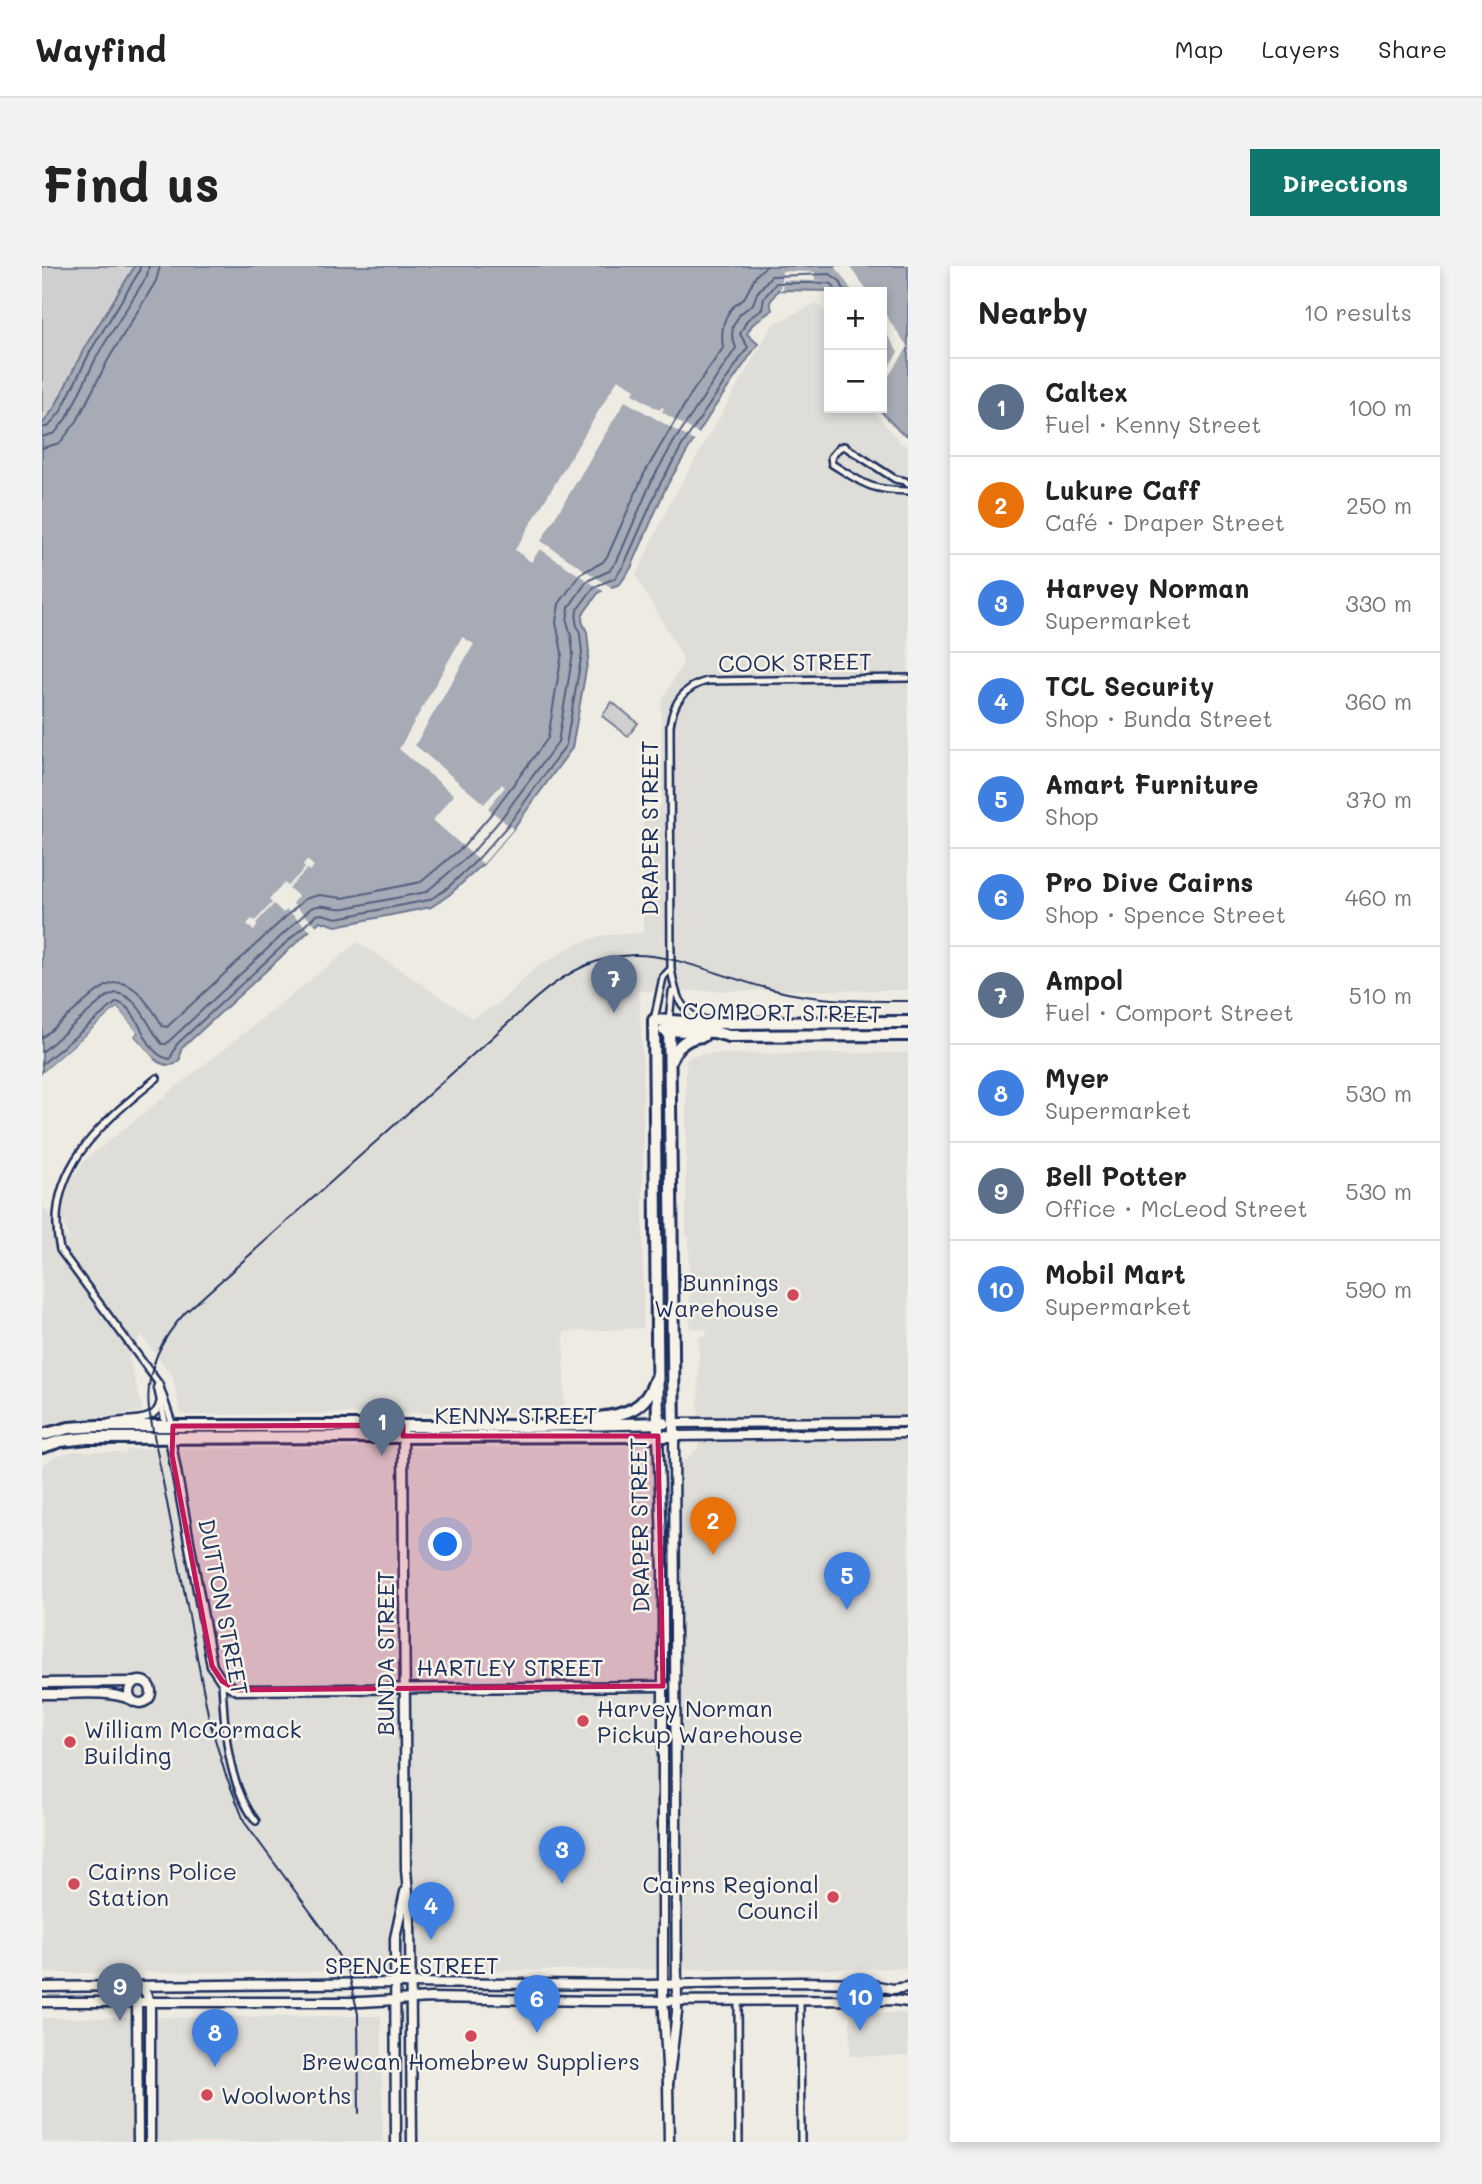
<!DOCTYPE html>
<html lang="en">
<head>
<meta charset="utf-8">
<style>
	body { margin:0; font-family:Mali,sans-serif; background:#f2f2f2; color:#222 }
	.controls { position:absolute; right:21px; top:21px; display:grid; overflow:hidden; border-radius:0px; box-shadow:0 4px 10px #0003 }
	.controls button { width:63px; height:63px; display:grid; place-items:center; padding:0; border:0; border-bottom:2px solid #e0e0e0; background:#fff; color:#222; font:35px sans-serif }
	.you { position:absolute; left:404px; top:1279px; width:24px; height:24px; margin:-18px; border:5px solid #fff; border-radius:50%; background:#1a73e8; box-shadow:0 0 0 10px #1a73e833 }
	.badge { display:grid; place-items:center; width:46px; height:46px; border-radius:50%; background:#0f766e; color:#fff; font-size:23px; font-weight:700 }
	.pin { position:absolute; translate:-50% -58px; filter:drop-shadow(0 2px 4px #0008) }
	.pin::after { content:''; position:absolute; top:37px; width:24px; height:21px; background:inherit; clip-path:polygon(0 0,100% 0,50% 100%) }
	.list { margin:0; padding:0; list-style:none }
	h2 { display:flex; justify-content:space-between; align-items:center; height:91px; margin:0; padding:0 28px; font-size:30px }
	h2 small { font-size:23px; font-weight:400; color:#767676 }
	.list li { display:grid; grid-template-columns:46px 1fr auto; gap:21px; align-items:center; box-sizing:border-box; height:98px; padding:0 28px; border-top:2px solid #e0e0e0 }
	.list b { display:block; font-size:26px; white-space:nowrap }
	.list p { margin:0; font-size:23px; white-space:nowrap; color:#767676 }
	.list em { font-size:23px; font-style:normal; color:#767676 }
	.map { position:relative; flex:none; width:866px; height:1876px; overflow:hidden; border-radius:0px }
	header { display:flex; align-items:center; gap:42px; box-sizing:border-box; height:98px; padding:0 35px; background:#fff; border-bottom:2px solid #e0e0e0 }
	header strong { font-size:33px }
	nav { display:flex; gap:38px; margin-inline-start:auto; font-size:24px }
	.intro { display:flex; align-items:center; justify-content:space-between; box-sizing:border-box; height:168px; padding:0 42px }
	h1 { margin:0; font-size:49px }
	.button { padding:18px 32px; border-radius:0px; background:#0f766e; color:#fff; font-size:24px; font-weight:700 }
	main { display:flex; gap:42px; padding:0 42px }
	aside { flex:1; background:#fff; border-radius:0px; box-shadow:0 4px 10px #0003 }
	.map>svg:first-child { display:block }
	.built { fill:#deddd8 }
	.green { fill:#cfcfcf; stroke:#757f96; stroke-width:2 }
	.water { fill:#a6abb5; stroke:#6e7992; stroke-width:2 }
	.pier { fill:#eeebe2 }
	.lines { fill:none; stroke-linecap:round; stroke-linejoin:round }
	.shore { stroke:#536181; stroke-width:2 }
	.street-casing { stroke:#1b2f5e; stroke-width:10 }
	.secondary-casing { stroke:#1b2f5e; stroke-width:13 }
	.highway-casing { stroke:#1b2f5e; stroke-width:16 }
	.street { stroke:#f7f3e8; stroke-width:5 }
	.secondary { stroke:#f7f3e8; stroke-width:8 }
	.highway { stroke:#f7f3e8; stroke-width:10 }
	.rail { stroke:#1b2f5e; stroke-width:2 }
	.marked { fill:#c2185b; fill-opacity:0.2; stroke:#c2185b; stroke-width:5; stroke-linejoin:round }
	.poi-dot { fill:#d1495b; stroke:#f7f3e8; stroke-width:2.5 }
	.labels { text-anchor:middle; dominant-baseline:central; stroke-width:5; stroke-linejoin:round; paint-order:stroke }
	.street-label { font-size:23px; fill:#1b2f5e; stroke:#f7f3e8 }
	.poi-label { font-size:23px; fill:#1b2f5e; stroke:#f7f3e8; text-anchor:start }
</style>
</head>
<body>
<header>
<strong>Wayfind</strong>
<nav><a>Map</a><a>Layers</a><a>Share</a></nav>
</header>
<div class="intro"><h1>Find us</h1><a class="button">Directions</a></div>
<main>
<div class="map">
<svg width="866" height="1876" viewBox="0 0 866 1876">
	<rect width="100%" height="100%" fill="#eeebe2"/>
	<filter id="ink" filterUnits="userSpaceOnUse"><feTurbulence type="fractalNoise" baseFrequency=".0143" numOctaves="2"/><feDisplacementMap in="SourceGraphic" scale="14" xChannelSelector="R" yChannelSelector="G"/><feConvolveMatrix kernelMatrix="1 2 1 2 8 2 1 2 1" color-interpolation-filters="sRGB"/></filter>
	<g filter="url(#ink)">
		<g class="built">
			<polygon points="775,37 787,51 787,142 829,142 860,178 866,180 866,724 597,725 601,804 601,1062 522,1066 522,1146 144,1149 138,1147 131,1111 99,1069 87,1092 101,1145 0,1161 0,939 28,976 18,946 24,919 44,893 316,676 430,752 456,738 492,703 534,678 562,669 601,667 601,558 620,538 619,436 641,397 641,392 594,310 627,239 731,58"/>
			<polygon points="866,787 866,1702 0,1707 0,1199 10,1192 32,1185 74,1186 80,1187 82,1190 85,1184 95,1183 598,1180 601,1184 602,1193 644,1194 656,1182 657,1071 664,1070 664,1063 648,1062 647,971 644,970 644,794 650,790 664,788"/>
			<rect x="808" y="1747" width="58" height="43"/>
			<polygon points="339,1750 341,1876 0,1876 0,1752"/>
		</g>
		<g class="green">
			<polygon points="0,0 93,0 43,81 13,141 0,159"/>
			<polygon points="570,436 596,457 586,470 560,450"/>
		</g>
		<path class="water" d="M 93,0 L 866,0 L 866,170 L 858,166 L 836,142 L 840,142 L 840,26 L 736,24 L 728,36 L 730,44 L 710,59 L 705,68 L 716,78 L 672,142 L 647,182 L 624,221 L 589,302 L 578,318 L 557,326 L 541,348 L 540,355 L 545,366 L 547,387 L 530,482 L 471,563 L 441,598 L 407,629 L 389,641 L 294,660 L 278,655 L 139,783 L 138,793 L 133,798 C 115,804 102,782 92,769 L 95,767 L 75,742 L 0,807 L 0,159 L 13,141 L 43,81 Z"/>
		<g class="pier">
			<polygon points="793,0 807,0 826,26 811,26"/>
			<polygon points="740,5 773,6 773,15 741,14 740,24 738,24"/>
			<polygon points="840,44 866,81 840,120 840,111 856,86 840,61"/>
			<polygon points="576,113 593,123 591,128 617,144 620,141 622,142 620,146 659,169 654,176 583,135 499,275 573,324 564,327 498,283 489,296 473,284"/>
			<polygon points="420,371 432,378 373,479 442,538 460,518 463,521 446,542 471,563 441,598 391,554 412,529 357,483"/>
			<polygon points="265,594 272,600 268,605 265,603 247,622 256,630 251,638 276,661 270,666 245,644 241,647 232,638 214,657 216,659 212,665 205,658 210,653 213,655 230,637 227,634 242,617 246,620 263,602 261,599"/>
			<polygon points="75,742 95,766 92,770 112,793 109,795 89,772 90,766 75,747 0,810 0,807"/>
		</g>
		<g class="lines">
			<g class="shore">
				<polyline points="0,162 7,160 19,145 49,84 97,6 98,0"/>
				<polyline points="0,171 13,167 26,150 56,88 105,10 107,0"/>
				<polyline points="0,182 18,177 35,155 66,94 114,15 118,0"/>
				<path d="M 0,772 C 13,761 25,751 38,740 C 61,720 78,703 102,733 C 109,742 116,750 120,760 L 125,761 L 263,633 L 277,629 L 301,632 L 379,616 L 422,580 L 450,547 L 506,472 L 520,387 L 514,356 L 517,338 L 538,308 L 561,296 L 566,289 L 602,208 L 649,128 L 681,82 C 679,66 680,51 693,39 C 695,37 700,35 702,32 C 710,20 711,8 725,0"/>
				<path d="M 0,786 L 64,731 L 74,727 C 98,730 106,762 120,778 L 124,778 L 269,642 C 281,636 291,644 303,642 L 384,626 L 430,587 L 458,554 L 516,476 L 531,387 L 529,370 L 525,355 L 527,341 L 545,315 L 567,305 L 575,295 L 610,214 L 633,174 L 694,82 L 690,70 L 691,60 L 698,48 L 711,38 L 715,27 L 729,10 L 788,8 L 798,15 L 803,26"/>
				<path d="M 0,798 L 75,736 C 101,744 100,789 128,793 L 135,778 L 274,649 L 280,648 L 295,652 L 387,634 L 403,624 L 436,593 L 466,559 L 524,479 L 540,387 L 538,368 L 534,356 L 535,344 L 552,321 L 573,312 L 582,299 L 618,218 L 641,178 L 706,81 L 698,68 L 705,54 L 720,43 L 722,32 L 734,17 L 786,17 L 791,19 L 794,26"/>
			</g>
			<defs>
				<g id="street">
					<path d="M 866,218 L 863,215 L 853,213 L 802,180 L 797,182 L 789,191 L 790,198 C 822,218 827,224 866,225"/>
					<polyline points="612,754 621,711 629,703"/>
					<polyline points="627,754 630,726"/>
					<path d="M 659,756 C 635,739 634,730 629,703 L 628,460 C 631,437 641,421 665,415 L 866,412"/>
					<path d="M 115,812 C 62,855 0,904 18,984 L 117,1118 L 131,1160"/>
					<polyline points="115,1120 124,1160"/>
					<path d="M 63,1158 C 80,1150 114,1161 118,1136"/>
					<path d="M 180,1415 C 182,1461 185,1518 214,1555"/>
					<polyline points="696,1734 697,1876"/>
					<polyline points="758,1734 759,1876"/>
				</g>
				<g id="secondary">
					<polyline points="632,1157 866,1156"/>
					<polyline points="361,1165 364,1603 368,1652 370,1876"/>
					<polyline points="616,1170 621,1304 621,1727 626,1818 627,1876"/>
					<polyline points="128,1172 170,1400 180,1415 195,1424 623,1420"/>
					<circle cx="98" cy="1426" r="11"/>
					<polyline points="0,1417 91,1416"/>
					<path d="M 0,1428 C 28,1429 64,1423 90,1434"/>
					<polyline points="0,1721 355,1717 603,1719 759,1716 821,1717 851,1723 866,1721"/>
					<polyline points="101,1721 108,1736 108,1876"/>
					<polyline points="95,1734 96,1876"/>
					<polyline points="0,1736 319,1736 389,1732 550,1735 851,1734 866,1736"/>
					<polyline points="626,1818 635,1746 632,1170 866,1167"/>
					<polyline points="354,1876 353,1672 363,1626"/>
				</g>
				<g id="highway">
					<polyline points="622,764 672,766 687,770 866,769"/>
					<path d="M 629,794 C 635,779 645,771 661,770"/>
					<path d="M 556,1152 C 583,1149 604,1143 613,1114"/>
					<polyline points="0,1169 27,1162 56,1160 494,1160 622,1157"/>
					<polyline points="616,1170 612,754 661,757 866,756"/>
					<polyline points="0,1181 19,1175 45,1172 632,1170 627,754"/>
				</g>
			</defs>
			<use href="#street" class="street-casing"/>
			<use href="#secondary" class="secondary-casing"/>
			<use href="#highway" class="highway-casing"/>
			<use href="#street" class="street"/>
			<use href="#secondary" class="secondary"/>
			<use href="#highway" class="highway"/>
			<path class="rail" d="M 317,1847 L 316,1748 L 307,1708 L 281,1663 L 203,1557 L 183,1507 L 167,1453 L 107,1144 C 103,1107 118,1074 143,1047 L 494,732 C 581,657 635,698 728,723 C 774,735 820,735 866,735"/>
		</g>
	</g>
	<path class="marked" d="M 361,1159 L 361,1170 L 616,1170 L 621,1420 L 195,1424 L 180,1415 L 170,1400 L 130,1189 L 131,1160 Z"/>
	<g class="poi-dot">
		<circle cx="751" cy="1029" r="7"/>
		<circle cx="541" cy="1455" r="7"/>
		<circle cx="28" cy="1476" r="7"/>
		<circle cx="32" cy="1618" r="7"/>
		<circle cx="791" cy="1631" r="7"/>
		<circle cx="429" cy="1770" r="7"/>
		<circle cx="165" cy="1829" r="7"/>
	</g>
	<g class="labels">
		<g class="street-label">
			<text transform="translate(753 396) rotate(-1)">COOK STREET</text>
			<text transform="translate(607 562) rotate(-90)">DRAPER STREET</text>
			<text transform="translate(740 746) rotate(1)">COMPORT STREET</text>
			<text x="474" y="1149">KENNY STREET</text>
			<text transform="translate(597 1259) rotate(-91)">DRAPER STREET</text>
			<text transform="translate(182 1341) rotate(79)">DUTTON STREET</text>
			<text transform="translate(343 1387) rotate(-90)">BUNDA STREET</text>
			<text x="468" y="1401">HARTLEY STREET</text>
			<text x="370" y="1699">SPENCE STREET</text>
		</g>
		<g class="poi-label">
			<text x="737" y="1016" text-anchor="end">Bunnings<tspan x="737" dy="26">Warehouse</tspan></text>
			<text x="555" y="1442">Harvey Norman<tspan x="555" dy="26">Pickup Warehouse</tspan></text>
			<text x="42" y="1463">William McCormack<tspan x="42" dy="26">Building</tspan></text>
			<text x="46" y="1605">Cairns Police<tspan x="46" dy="26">Station</tspan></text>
			<text x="777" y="1618" text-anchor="end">Cairns Regional<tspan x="777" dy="26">Council</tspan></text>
			<text x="429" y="1795" text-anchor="middle">Brewcan Homebrew Suppliers</text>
			<text x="179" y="1829">Woolworths</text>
		</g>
	</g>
</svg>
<div class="controls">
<button>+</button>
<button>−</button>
</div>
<div class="you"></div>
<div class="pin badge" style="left:340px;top:1190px;background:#5c6f8a">1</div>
<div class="pin badge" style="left:671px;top:1289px;background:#e8710a">2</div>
<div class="pin badge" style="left:520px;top:1618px;background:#3f7fe0">3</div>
<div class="pin badge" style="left:389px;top:1674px;background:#3f7fe0">4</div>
<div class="pin badge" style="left:805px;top:1344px;background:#3f7fe0">5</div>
<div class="pin badge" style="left:495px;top:1767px;background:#3f7fe0">6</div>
<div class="pin badge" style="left:572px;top:747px;background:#5c6f8a">7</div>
<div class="pin badge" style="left:173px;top:1801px;background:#3f7fe0">8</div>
<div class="pin badge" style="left:78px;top:1755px;background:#5c6f8a">9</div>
<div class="pin badge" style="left:818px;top:1765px;background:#3f7fe0">10</div>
</div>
<aside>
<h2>Nearby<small>10 results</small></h2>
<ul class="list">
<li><span class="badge" style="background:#5c6f8a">1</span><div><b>Caltex</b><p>Fuel · Kenny Street</p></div><em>100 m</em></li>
<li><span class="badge" style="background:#e8710a">2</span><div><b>Lukure Caff</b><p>Café · Draper Street</p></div><em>250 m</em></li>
<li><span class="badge" style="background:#3f7fe0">3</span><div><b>Harvey Norman</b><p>Supermarket</p></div><em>330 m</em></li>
<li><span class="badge" style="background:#3f7fe0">4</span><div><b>TCL Security</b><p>Shop · Bunda Street</p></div><em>360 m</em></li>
<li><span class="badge" style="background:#3f7fe0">5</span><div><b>Amart Furniture</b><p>Shop</p></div><em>370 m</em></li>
<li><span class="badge" style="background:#3f7fe0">6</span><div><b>Pro Dive Cairns</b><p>Shop · Spence Street</p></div><em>460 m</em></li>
<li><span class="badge" style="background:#5c6f8a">7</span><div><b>Ampol</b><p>Fuel · Comport Street</p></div><em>510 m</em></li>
<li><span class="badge" style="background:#3f7fe0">8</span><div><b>Myer</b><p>Supermarket</p></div><em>530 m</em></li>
<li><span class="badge" style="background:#5c6f8a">9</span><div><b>Bell Potter</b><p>Office · McLeod Street</p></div><em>530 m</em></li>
<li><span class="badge" style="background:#3f7fe0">10</span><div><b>Mobil Mart</b><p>Supermarket</p></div><em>590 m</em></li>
</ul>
</aside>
</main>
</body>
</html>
